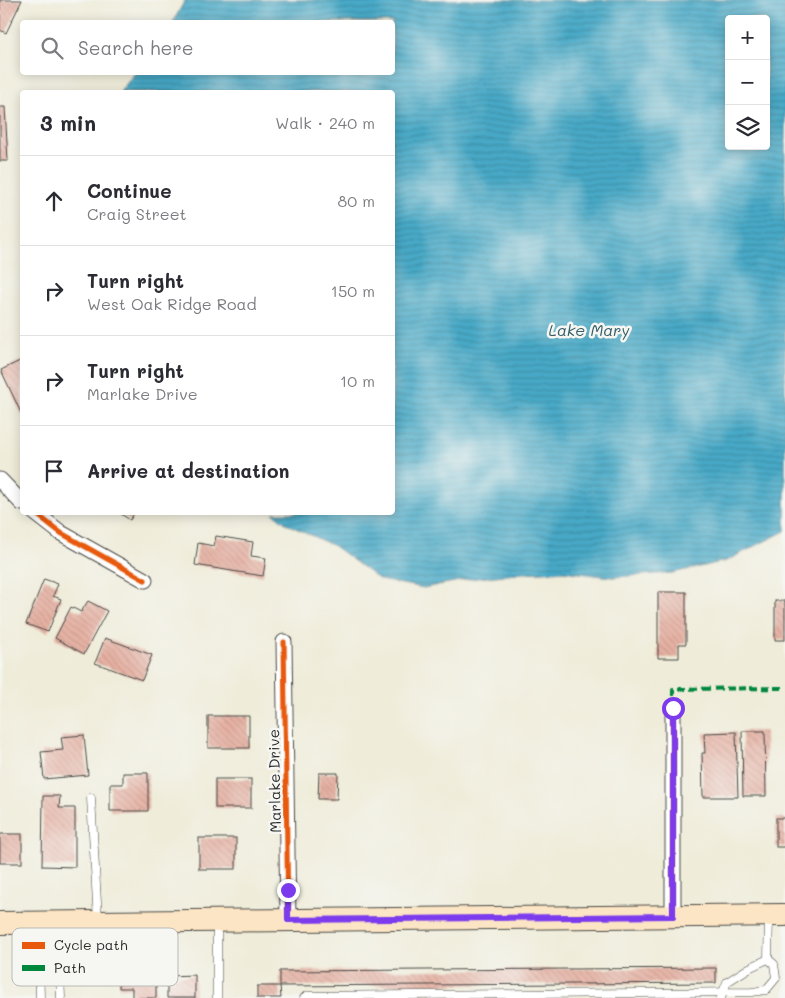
<!DOCTYPE html>
<html lang="en">
<head>
<meta charset="utf-8">
<style>
	body { margin:0; font-family:Mali,sans-serif; background:#f2f2f3; color:#2b2b33 }
	.controls { position:absolute; right:15px; top:15px; display:grid; overflow:hidden; border-radius:5px; box-shadow:0 2px 12px #0003 }
	.controls button { width:45px; height:45px; display:grid; place-items:center; padding:0; border:0; border-bottom:1px solid #e1e1e2; background:#fff; color:#2b2b33; font:25px sans-serif }
	.stop { position:absolute; width:15px; height:15px; margin:-11px; border:4px solid #7c3aed; border-radius:50%; background:#fff }
	.stop.end { background:#7c3aed; border-color:#fff; box-shadow:0 1px 5px #0008 }
	.list { margin:0; padding:0; list-style:none }
	h2 { display:flex; justify-content:space-between; align-items:center; height:65px; margin:0; padding:0 20px; font-size:21px }
	h2 small { font-size:16px; font-weight:400; color:#7c7c81 }
	.list li { display:grid; grid-template-columns:32px 1fr auto; gap:15px; align-items:center; box-sizing:border-box; height:90px; padding:0 20px; border-top:1px solid #e1e1e2 }
	.list b { display:block; font-size:19px; white-space:nowrap }
	.list p { margin:0; font-size:16px; white-space:nowrap; color:#7c7c81 }
	.list em { font-size:16px; font-style:normal; color:#7c7c81 }
	.icon { flex:none; width:28px; height:28px; fill:none; stroke:currentColor; stroke-width:2; stroke-linecap:round; stroke-linejoin:round }
	.map { position:relative; flex:none; width:785px; height:998px; overflow:hidden }
	.search { position:absolute; background:#fff; box-shadow:0 2px 12px #0003; left:20px; top:20px; width:375px; height:55px; display:flex; align-items:center; gap:12px; box-sizing:border-box; padding:0 18px; border-radius:5px; color:#7c7c81; font-size:19px }
	.panel { position:absolute; background:#fff; box-shadow:0 2px 12px #0003; left:20px; top:90px; width:375px; height:425px; border-radius:5px }
	.map>svg:first-child { display:block }
	.water { fill:url(#water-rules); stroke:#396a79; fill-rule:evenodd }
	.building { fill:url(#building-back-hatch) }
	.lines { fill:none; stroke-linecap:round; stroke-linejoin:round }
	.service-casing { stroke:#484845; stroke-width:9 }
	.minor-casing { stroke:#484845; stroke-width:17 }
	.secondary-casing { stroke:#484845; stroke-width:24 }
	.service { stroke:#fff; stroke-width:8 }
	.minor { stroke:#fff; stroke-width:15 }
	.secondary { stroke:#fce5c4; stroke-width:22 }
	.quiet { stroke:#00873e; stroke-width:4; stroke-dasharray:8 4; stroke-linecap:butt }
	.cycleway-casing { stroke:#f6f6f2; stroke-width:8 }
	.cycleway { stroke:#e8590c; stroke-width:5 }
	.route { stroke:#7c3aed; stroke-width:6 }
	.labels { text-anchor:middle; dominant-baseline:central; stroke-width:5; stroke-linejoin:round; paint-order:stroke }
	.street-label { font-size:15px; fill:#2b2b2b; stroke:#f6f6f2 }
	.water-label { font-size:16px; font-style:italic; fill:#365d69; stroke:#f6f6f2 }
	.key { fill:#f6f6f2; stroke:#b9b9b6; stroke-width:1 }
	.key-label { font-size:14px; fill:#2b2b2b }
</style>
</head>
<body>
<div class="map">
<svg width="785" height="998" viewBox="0 0 785 998">
	<defs>
		<pattern id="water-rules" width="6" height="5" patternUnits="userSpaceOnUse" patternTransform="scale(1.25)"><rect width="6" height="5" fill="#47a9c7"/><path d="M0 2.5h6" fill="none" stroke="#3b8aa2"/></pattern>
		<pattern id="building-back-hatch" width="6" height="6" patternUnits="userSpaceOnUse" patternTransform="scale(1.25)"><rect width="6" height="6" fill="#e6b1a3"/><path d="M-1 5l2 2M0 0l6 6M5-1l2 2" fill="none" stroke="#c5988c"/></pattern>
	</defs>
	<rect width="100%" height="100%" fill="#f6f6f2"/>
	<filter id="ink" filterUnits="userSpaceOnUse"><feTurbulence type="fractalNoise" baseFrequency=".02" numOctaves="2"/><feDisplacementMap in="SourceGraphic" scale="10" xChannelSelector="R" yChannelSelector="G"/><feConvolveMatrix kernelMatrix="1 2 1 2 8 2 1 2 1" color-interpolation-filters="sRGB"/></filter>
	<filter id="wash" filterUnits="userSpaceOnUse"><feTurbulence type="fractalNoise" baseFrequency=".0096" numOctaves="4" result="noise"/><feDisplacementMap in="SourceGraphic" scale="20" xChannelSelector="R" yChannelSelector="G"/><feGaussianBlur stdDeviation="1.12" result="paint"/><feColorMatrix in="noise" values="0 0 0 0 0 0 0 0 0 0 0 0 0 0 0 0 0 1.4 0 .05"/><feComposite in="paint" operator="in"/></filter>
	<g filter="url(#wash)">
		<rect width="100%" height="100%" fill="#efecd9"/>
		<path class="water" d="M 185,0 L 785,0 L 785,531 L 726,561 L 672,573 L 612,577 L 563,571 L 522,573 L 469,579 L 424,588 L 380,580 L 334,546 L 287,524 L 273,513 L 392,512 L 392,92 L 120,92 L 135,73 L 392,72 L 392,22 L 173,22 ZM 729,19 L 766,19 L 766,146 L 729,146 Z"/>
		<g id="blocks">
			<g class="building">
				<polygon points="0,0 22,0 6,33 0,30"/>
				<polygon points="0,107 5,107 8,161 0,161"/>
				<polygon points="22,360 22,415 1,370"/>
				<polygon points="118,512 135,512 130,520"/>
				<polygon points="216,536 253,542 251,556 266,558 263,576 195,565 198,543 214,546"/>
				<polygon points="44,579 58,584 53,596 61,599 48,632 26,624"/>
				<polygon points="658,592 686,592 686,644 679,644 679,658 658,658"/>
				<polygon points="88,601 107,611 84,654 55,638 71,607 81,612"/>
				<rect x="775" y="601" width="10" height="39"/>
				<polygon points="105,638 152,655 142,680 95,663"/>
				<rect x="208" y="716" width="41" height="32"/>
				<polygon points="742,731 765,731 766,796 743,796"/>
				<polygon points="736,732 738,797 703,797 702,753 705,753 704,733"/>
				<polygon points="84,735 88,775 44,779 41,752 63,750 61,737"/>
				<polygon points="123,773 148,773 148,811 110,811 110,784 123,784"/>
				<polygon points="319,773 338,773 337,799 318,799"/>
				<rect x="215" y="779" width="36" height="29"/>
				<polygon points="43,796 60,796 59,808 75,808 75,867 42,866"/>
				<rect x="776" y="818" width="9" height="29"/>
				<rect x="0" y="834" width="22" height="29"/>
				<rect x="199" y="838" width="37" height="31"/>
				<polygon points="119,955 156,955 156,998 132,998 132,988 119,988"/>
				<polygon points="716,968 716,983 280,986 281,998 257,998 257,986 280,986 280,971"/>
				<polygon points="195,975 195,998 167,998 167,976"/>
			</g>
		</g>
	</g>
	<g filter="url(#ink)">
		<use href="#blocks" fill-opacity="0" stroke="#484845" stroke-width="1"/>
		<g class="lines">
			<defs>
				<g id="service">
					<polyline points="91,798 98,920"/>
					<polyline points="38,924 40,998"/>
					<polyline points="58,925 61,998"/>
					<polyline points="768,959 769,917"/>
					<polyline points="217,998 217,922"/>
					<polyline points="304,998 306,996 752,992 766,990 776,978 774,964 768,959"/>
					<polyline points="721,998 727,982 749,968 768,959"/>
				</g>
				<g id="minor">
					<polyline points="0,480 22,503"/>
					<polyline points="34,512 61,533 145,580"/>
					<polyline points="284,642 288,920"/>
					<polyline points="673,916 673,708"/>
				</g>
				<polyline id="secondary" points="0,923 785,915"/>
			</defs>
			<use href="#service" class="service-casing"/>
			<use href="#minor" class="minor-casing"/>
			<use href="#secondary" class="secondary-casing"/>
			<use href="#service" class="service"/>
			<use href="#minor" class="minor"/>
			<use href="#secondary" class="secondary"/>
			<polyline class="quiet" points="673,708 673,689 785,688"/>
			<defs>
				<g id="cycleway">
					<polyline points="34,512 61,533 145,580"/>
					<polyline points="284,642 288,920"/>
					<polyline points="673,916 673,708"/>
				</g>
			</defs>
			<use href="#cycleway" class="cycleway-casing"/>
			<use href="#cycleway" class="cycleway"/>
		</g>
	</g>
	<g class="lines" filter="url(#ink)">
		<polyline class="route" points="288,890 288,920 673,916 673,708"/>
	</g>
	<g class="labels">
		<g class="street-label">
			<text transform="translate(274 781) rotate(-91)">Marlake Drive</text>
		</g>
		<g class="water-label">
			<text x="589" y="329">Lake Mary</text>
		</g>
	</g>
	<rect x="12" y="928" width="166" height="58" rx="8" class="key"/>
	<rect x="22" y="942" width="23" height="7" fill="#e8590c"/>
	<rect x="22" y="965" width="23" height="6" fill="#00873e"/>
	<g class="key-label">
		<text x="54" y="950">Cycle path</text>
		<text x="54" y="973">Path</text>
	</g>
</svg>
<div class="controls">
<button>+</button>
<button>−</button>
<button><svg class="icon" aria-label="layers" viewBox="0 0 24 24"><path d="M12 4l9 5-9 5-9-5zM3 14l9 5 9-5"/></svg></button>
</div>
<div class="stop" style="left:673px;top:708px"></div>
<div class="stop end" style="left:288px;top:890px"></div>
<div class="search"><svg class="icon" aria-label="search" viewBox="0 0 24 24"><circle cx="10" cy="10" r="6"/><path d="M15 15l6 6"/></svg>Search here</div>
<section class="panel">
<h2>3 min<small>Walk · 240 m</small></h2>
<ul class="list">
<li><svg class="icon" aria-label="ahead" viewBox="0 0 24 24"><path d="M12 20V5M6 11l6-6 6 6"/></svg><div><b>Continue</b><p>Craig Street</p></div><em>80 m</em></li>
<li><svg class="icon" aria-label="right" viewBox="0 0 24 24"><path d="M7 20v-9h11M14 6l5 5-5 5"/></svg><div><b>Turn right</b><p>West Oak Ridge Road</p></div><em>150 m</em></li>
<li><svg class="icon" aria-label="right" viewBox="0 0 24 24"><path d="M7 20v-9h11M14 6l5 5-5 5"/></svg><div><b>Turn right</b><p>Marlake Drive</p></div><em>10 m</em></li>
<li><svg class="icon" aria-label="arrive" viewBox="0 0 24 24"><path d="M6 21V4h12l-3 4 3 4H6"/></svg><div><b>Arrive at destination</b></div></li>
</ul>
</section>
</div>
</body>
</html>
